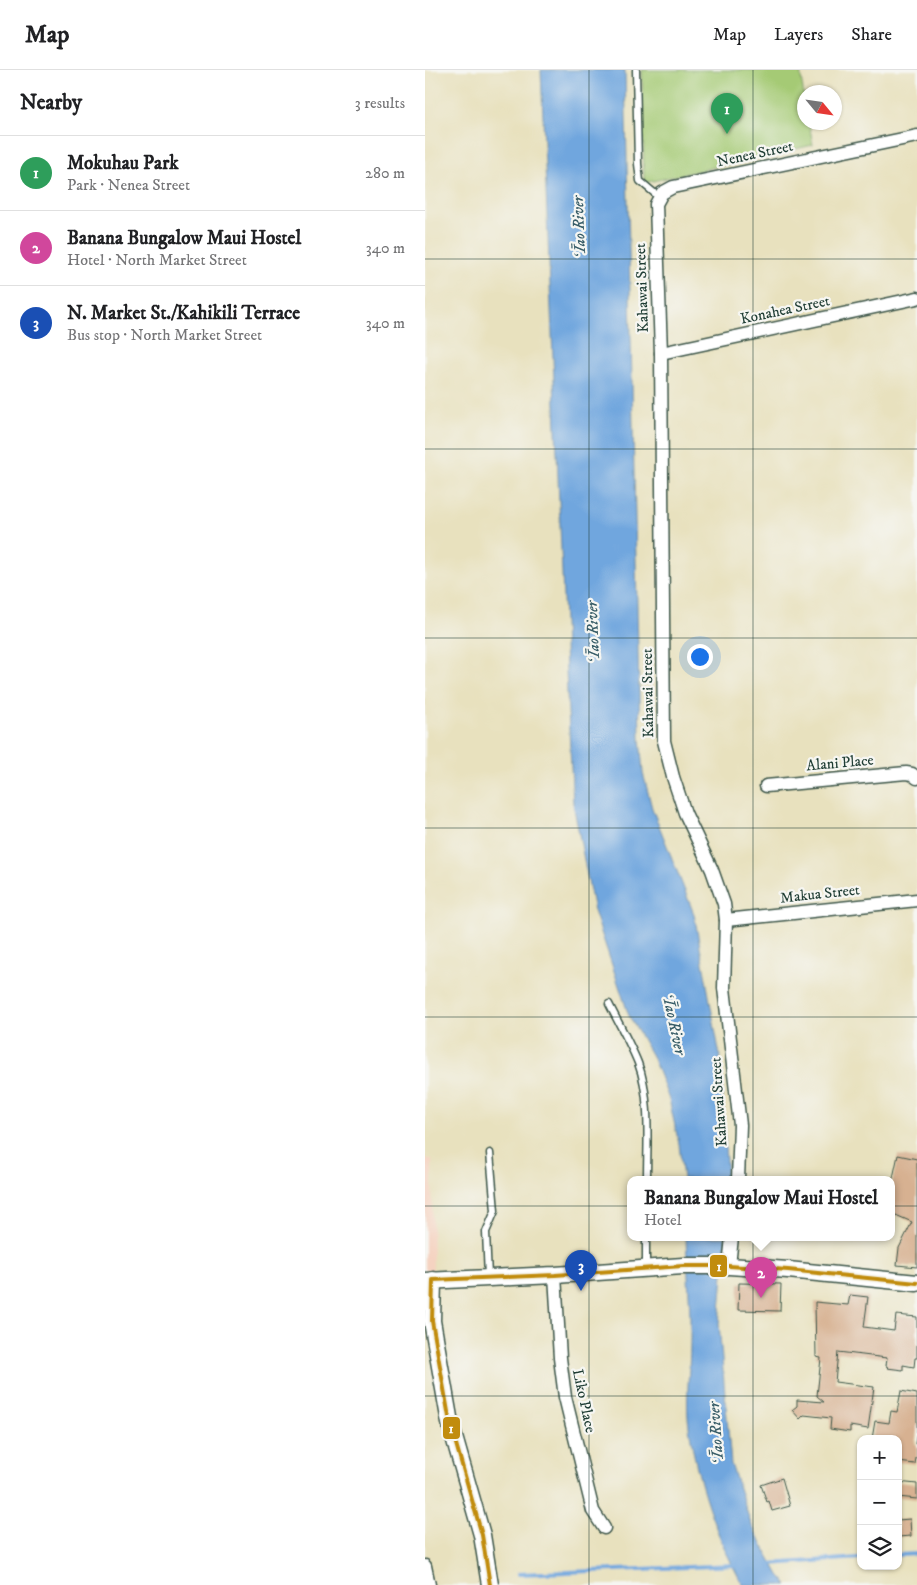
<!DOCTYPE html>
<html lang="en">
<head>
<meta charset="utf-8">
<style>
	body { margin:0; font-family:"IM FELL DW Pica",serif; background:#f2f2f2; color:#202124 }
	.controls { position:absolute; right:15px; bottom:15px; display:grid; overflow:hidden; border-radius:10px; box-shadow:0 1px 4px #0004 }
	.controls button { width:45px; height:45px; display:grid; place-items:center; padding:0; border:0; border-bottom:1px solid #e0e0e0; background:#fff; color:#202124; font:25px sans-serif }
	.compass { position:absolute; left:372px; top:15px; width:45px; height:45px; border-radius:50%; background:#fff; box-shadow:0 1px 4px #0004; rotate:119deg }
	.you { position:absolute; left:274px; top:586px; width:18px; height:18px; margin:-12px; border:4px solid #fff; border-radius:50%; background:#1a73e8; box-shadow:0 0 0 8px #1a73e833 }
	.badge { display:grid; place-items:center; width:32px; height:32px; border-radius:50%; background:#0b8043; color:#fff; font-size:16px; font-weight:700 }
	.pin { position:absolute; translate:-50% -41px; filter:drop-shadow(0 1px 2px #0008) }
	.pin::after { content:''; position:absolute; top:26px; width:18px; height:15px; background:inherit; clip-path:polygon(0 0,100% 0,50% 100%) }
	.popup { position:absolute; left:202px; top:1106px; width:268px; height:65px; box-sizing:border-box; display:grid; place-content:center; border-radius:10px; background:#fff; filter:drop-shadow(0 1px 4px #0005); font-size:16px; white-space:nowrap; color:#757577 }
	.popup b { font-size:19px; color:#202124 }
	.popup::after { content:''; position:absolute; left:50%; top:100%; margin-left:-10px; border:10px solid transparent; border-top-color:#fff }
	.list { margin:0; padding:0; list-style:none }
	h2 { display:flex; justify-content:space-between; align-items:center; height:65px; margin:0; padding:0 20px; font-size:21px }
	h2 small { font-size:16px; font-weight:400; color:#757577 }
	.list li { display:grid; grid-template-columns:32px 1fr auto; gap:15px; align-items:center; box-sizing:border-box; height:75px; padding:0 20px; border-top:1px solid #e0e0e0 }
	.list b { display:block; font-size:19px; white-space:nowrap }
	.list p { margin:0; font-size:16px; white-space:nowrap; color:#757577 }
	.list em { font-size:16px; font-style:normal; color:#757577 }
	.icon { flex:none; width:28px; height:28px; fill:none; stroke:currentColor; stroke-width:2; stroke-linecap:round; stroke-linejoin:round }
	.map { position:relative; flex:none; width:492px; height:1515px; overflow:hidden }
	header { display:flex; align-items:center; gap:30px; box-sizing:border-box; height:70px; padding:0 25px; background:#fff; border-bottom:1px solid #e0e0e0 }
	header strong { font-size:24px }
	nav { display:flex; gap:28px; margin-inline-start:auto; font-size:18px }
	main { display:flex }
	aside { flex:1; background:#fff }
	.map>svg:first-child { display:block }
	.built { fill:#f5d3c1 }
	.green { fill:#a5ca74; stroke:#628454 }
	.water { fill:#70a6de; stroke:#487289 }
	.lines { fill:none; stroke-linecap:round; stroke-linejoin:round }
	.stream { stroke:#70a6de; stroke-width:4 }
	.building { fill:#d7b191 }
	.service-casing { stroke:#3d5649; stroke-width:9 }
	.minor-casing { stroke:#3d5649; stroke-width:15 }
	.tertiary-casing { stroke:#3d5649; stroke-width:19 }
	.service { stroke:#fff; stroke-width:6 }
	.minor { stroke:#fff; stroke-width:12 }
	.tertiary { stroke:#fff; stroke-width:16 }
	.bus-1-casing { stroke:#f6f6f2; stroke-width:8 }
	.bus-1 { stroke:#c18c0d; stroke-width:4 }
	.grid { fill:none; stroke:#1f3d34; stroke-width:1; stroke-opacity:0.55 }
	.labels { text-anchor:middle; dominant-baseline:central; stroke-width:4.5; stroke-linejoin:round; paint-order:stroke }
	.street-label { font-size:15px; fill:#1f3d34; stroke:#f6f6f2 }
	.water-label { font-size:16px; font-style:italic; fill:#375c67; stroke:#f6f6f2 }
	.line-badge { stroke:#f6f6f2; stroke-width:2 }
	.badge-label { font-size:14px; text-anchor:middle; font-weight:bold; fill:#fff }
</style>
</head>
<body>
<header>
<strong>Map</strong>
<nav><a>Map</a><a>Layers</a><a>Share</a></nav>
</header>
<main>
<aside>
<h2>Nearby<small>3 results</small></h2>
<ul class="list">
<li><span class="badge" style="background:#2e9e5b">1</span><div><b>Mokuhau Park</b><p>Park · Nenea Street</p></div><em>280 m</em></li>
<li><span class="badge" style="background:#d1479c">2</span><div><b>Banana Bungalow Maui Hostel</b><p>Hotel · North Market Street</p></div><em>340 m</em></li>
<li><span class="badge" style="background:#1a4fb4">3</span><div><b>N. Market St./Kahikili Terrace</b><p>Bus stop · North Market Street</p></div><em>340 m</em></li>
</ul>
</aside>
<div class="map">
<svg width="492" height="1515" viewBox="0 0 492 1515">
	<rect width="100%" height="100%" fill="#f6f6f2"/>
	<filter id="ink" filterUnits="userSpaceOnUse"><feTurbulence type="fractalNoise" baseFrequency=".02" numOctaves="2"/><feDisplacementMap in="SourceGraphic" scale="10" xChannelSelector="R" yChannelSelector="G"/><feConvolveMatrix kernelMatrix="1 2 1 2 8 2 1 2 1" color-interpolation-filters="sRGB"/></filter>
	<filter id="wash" filterUnits="userSpaceOnUse"><feTurbulence type="fractalNoise" baseFrequency=".0096" numOctaves="4" result="noise"/><feDisplacementMap in="SourceGraphic" scale="20" xChannelSelector="R" yChannelSelector="G"/><feGaussianBlur stdDeviation="1.12" result="paint"/><feColorMatrix in="noise" values="0 0 0 0 0 0 0 0 0 0 0 0 0 0 0 0 0 1.4 0 .05"/><feComposite in="paint" operator="in"/></filter>
	<g filter="url(#wash)">
		<rect width="100%" height="100%" fill="#e8e1be"/>
		<polygon class="built" points="0,1089 7,1089 8,1210 0,1211"/>
		<polygon class="green" points="217,0 375,0 379,27 380,52 384,53 388,75 219,113"/>
		<g class="water">
			<polygon points="116,0 200,0 215,668 218,703 227,738 269,844 295,986 302,1109 258,1109 254,1074 244,1029 227,986 204,946 169,841 148,733 142,623"/>
			<path d="M 261,1167 L 301,1167 L 294,1254 L 306,1394 L 326,1454 L 354,1505 L 363,1515 L 318,1515 C 291,1467 272,1411 264,1357 C 260,1329 265,1301 265,1273 C 266,1238 262,1202 261,1167 Z"/>
		</g>
		<g class="lines">
			<g class="stream">
				<polyline points="473,1485 492,1484"/>
				<polyline points="343,1494 436,1488"/>
				<polyline points="94,1504 311,1495"/>
			</g>
		</g>
		<g id="blocks">
			<g class="building">
				<polygon points="473,1085 492,1089 492,1197 472,1195 474,1178 487,1152 466,1143 466,1117"/>
				<polygon points="314,1213 356,1214 355,1241 313,1240"/>
				<polygon points="425,1225 443,1227 439,1257 469,1261 471,1245 492,1247 492,1288 490,1288 489,1297 478,1295 478,1300 462,1298 463,1297 461,1296 462,1288 413,1282 410,1312 449,1317 443,1359 425,1356 425,1362 405,1359 406,1348 379,1345 375,1349 367,1340 372,1336 372,1330 399,1332 392,1326 396,1288 391,1287 390,1232 423,1235"/>
				<polygon points="476,1321 492,1324 492,1361 490,1374 492,1374 492,1388 491,1388 490,1394 473,1392 473,1369 447,1369 450,1351 464,1353 466,1341 472,1342"/>
				<polygon points="357,1408 365,1436 347,1441 344,1431 342,1432 336,1415"/>
				<polygon points="473,1412 492,1414 492,1429 473,1427"/>
				<polygon points="485,1449 486,1466 473,1467 473,1450"/>
			</g>
		</g>
	</g>
	<g filter="url(#ink)">
		<use href="#blocks" fill-opacity="0" stroke="#3d5649" stroke-width="1"/>
		<g class="lines">
			<defs>
				<g id="service">
					<polyline points="211,0 213,94 215,111 234,127"/>
					<path d="M 184,934 C 194,954 205,973 213,993 C 226,1027 222,1073 222,1109"/>
					<polyline points="221,1197 221,1167"/>
					<polyline points="63,1207 61,1162 70,1141 65,1083"/>
				</g>
				<g id="minor">
					<polyline points="236,283 492,228"/>
					<polyline points="341,716 481,703 487,704 492,708"/>
					<polyline points="301,850 492,830"/>
					<polyline points="313,1109 315,1055 299,918 301,850 299,834 287,800 260,743 248,707 239,671 236,283 231,134 237,123 248,117 492,66"/>
					<polyline points="304,1196 307,1167"/>
					<polyline points="130,1205 135,1288 140,1327 168,1441 179,1458"/>
					<polyline points="0,1496 4,1515"/>
				</g>
				<g id="tertiary">
					<polyline points="8,1210 7,1251 25,1353 57,1465 65,1515"/>
					<polyline points="0,1211 130,1205 258,1196 304,1196 363,1200 492,1213"/>
				</g>
			</defs>
			<use href="#service" class="service-casing"/>
			<use href="#minor" class="minor-casing"/>
			<use href="#tertiary" class="tertiary-casing"/>
			<use href="#service" class="service"/>
			<use href="#minor" class="minor"/>
			<use href="#tertiary" class="tertiary"/>
			<defs>
				<polyline id="bus-1" points="65,1515 57,1465 25,1353 7,1251 8,1210 130,1205 258,1196 304,1196 363,1200 492,1213"/>
			</defs>
			<use href="#bus-1" class="bus-1-casing"/>
			<use href="#bus-1" class="bus-1"/>
		</g>
	</g>
	<path class="grid" d="M 164,0 L 164,1515M 328,0 L 328,1515M 0,189 L 492,189M 0,379 L 492,379M 0,568 L 492,568M 0,758 L 492,758M 0,947 L 492,947M 0,1136 L 492,1136M 0,1326 L 492,1326"/>
	<g class="labels">
		<g class="street-label">
			<text transform="translate(330 84) rotate(-12)">Nenea Street</text>
			<text transform="translate(217 218) rotate(-92)">Kahawai Street</text>
			<text transform="translate(360 240) rotate(-12)">Konahea Street</text>
			<text transform="translate(223 623) rotate(-91)">Kahawai Street</text>
			<text transform="translate(415 693) rotate(-5)">Alani Place</text>
			<text transform="translate(395 824) rotate(-6)">Makua Street</text>
			<text transform="translate(294 1032) rotate(-94)">Kahawai Street</text>
			<text transform="translate(159 1331) rotate(78)">Liko Place</text>
		</g>
		<g class="water-label">
			<text transform="translate(154 157) rotate(-92)">ʻĪao River</text>
			<text transform="translate(168 562) rotate(-92)">ʻĪao River</text>
			<text transform="translate(249 954) rotate(78)">ʻĪao River</text>
			<text transform="translate(291 1363) rotate(-94)">ʻĪao River</text>
		</g>
	</g>
	<g class="line-badge">
		<rect x="284" y="1184" width="19" height="24" rx="5" fill="#c18c0d"/>
		<rect x="17" y="1346" width="19" height="24" rx="5" fill="#c18c0d"/>
	</g>
	<g class="badge-label">
		<text x="294" y="1201">1</text>
		<text x="26" y="1363">1</text>
	</g>
</svg>
<div class="controls">
<button>+</button>
<button>−</button>
<button><svg class="icon" aria-label="layers" viewBox="0 0 24 24"><path d="M12 4l9 5-9 5-9-5zM3 14l9 5 9-5"/></svg></button>
</div>
<svg class="compass" viewBox="-18 -18 36 36"><path d="M0-13l5 13h-10z" fill="#e53935"/><path d="M0 13l5-13h-10z" fill="#757577"/></svg>
<div class="you"></div>
<div class="pin badge" style="left:302px;top:64px;background:#2e9e5b">1</div>
<div class="pin badge" style="left:336px;top:1228px;background:#d1479c">2</div>
<div class="popup"><b>Banana Bungalow Maui Hostel</b>Hotel</div>
<div class="pin badge" style="left:156px;top:1221px;background:#1a4fb4">3</div>
</div>
</main>
</body>
</html>
